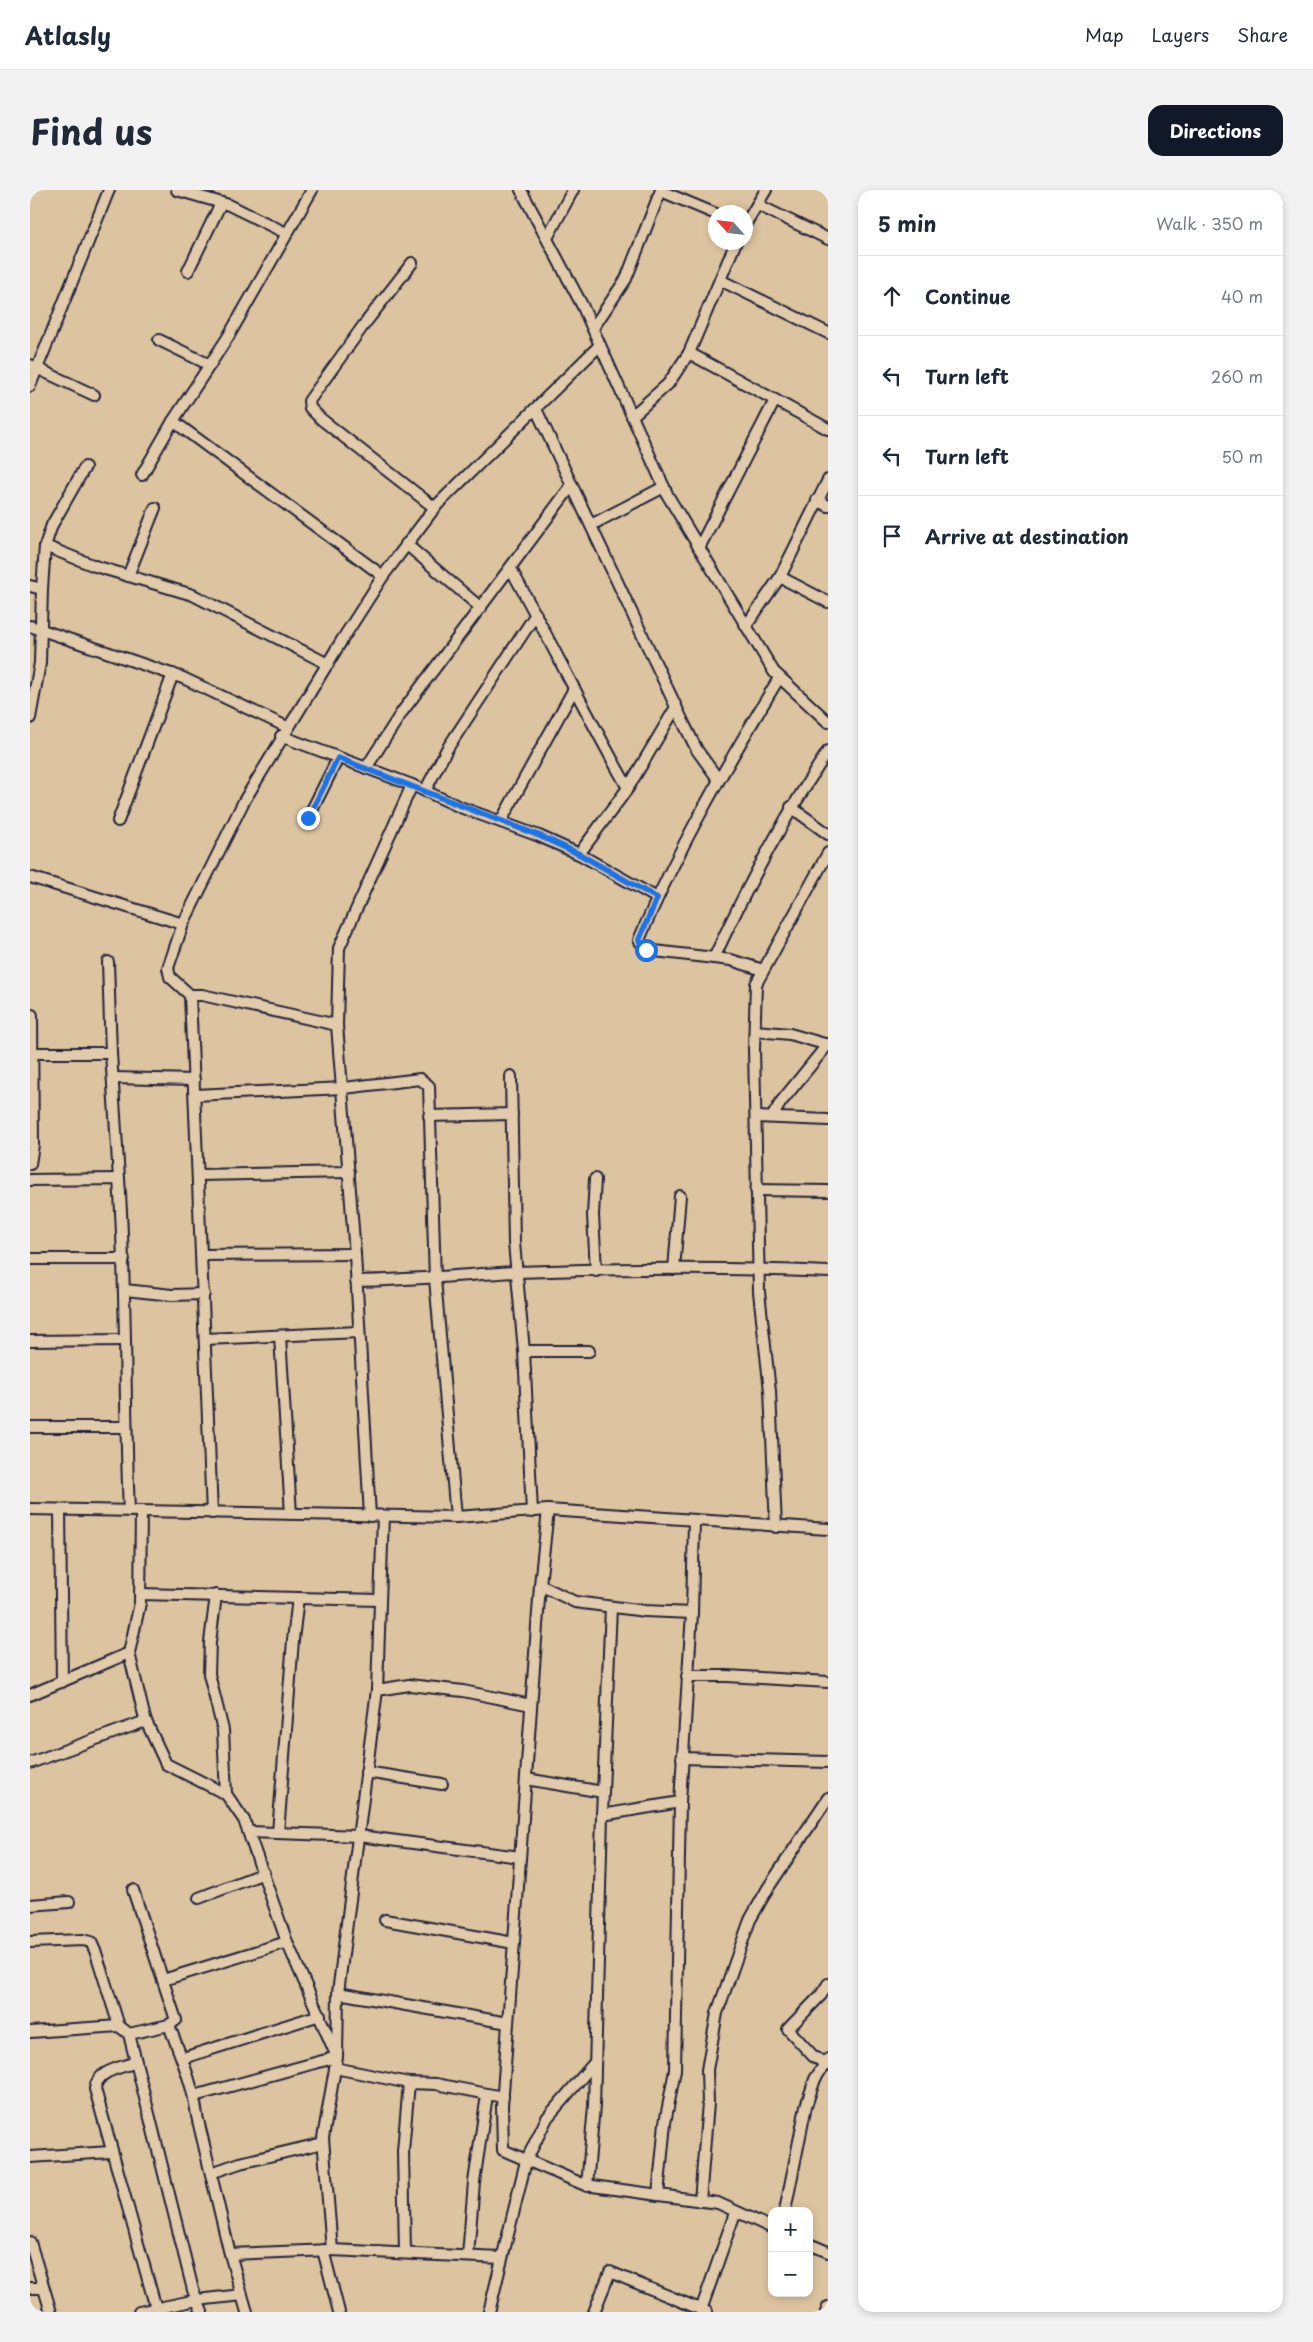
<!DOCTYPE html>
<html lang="en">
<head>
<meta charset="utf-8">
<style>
	body { margin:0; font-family:"Playpen Sans",sans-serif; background:#f2f2f3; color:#1f2937 }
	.controls { position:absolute; right:15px; bottom:15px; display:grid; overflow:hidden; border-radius:10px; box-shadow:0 2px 8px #0003 }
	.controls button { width:45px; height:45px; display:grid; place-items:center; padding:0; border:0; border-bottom:1px solid #e0e1e3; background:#fff; color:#1f2937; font:25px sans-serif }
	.compass { position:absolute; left:678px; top:15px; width:45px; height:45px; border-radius:50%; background:#fff; box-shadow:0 2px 8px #0003; rotate:297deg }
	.stop { position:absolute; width:15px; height:15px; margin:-11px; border:4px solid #1a73e8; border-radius:50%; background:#fff }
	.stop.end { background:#1a73e8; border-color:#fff; box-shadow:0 1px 5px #0008 }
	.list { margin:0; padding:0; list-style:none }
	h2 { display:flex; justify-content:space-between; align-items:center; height:65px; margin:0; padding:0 20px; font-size:21px }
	h2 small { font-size:16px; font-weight:400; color:#747a83 }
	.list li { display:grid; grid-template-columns:32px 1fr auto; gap:15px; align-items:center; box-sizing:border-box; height:80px; padding:0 20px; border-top:1px solid #e0e1e3 }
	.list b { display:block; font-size:19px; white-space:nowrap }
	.list em { font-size:16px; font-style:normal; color:#747a83 }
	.icon { flex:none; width:28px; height:28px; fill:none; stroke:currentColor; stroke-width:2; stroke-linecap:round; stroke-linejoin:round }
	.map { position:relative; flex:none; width:798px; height:2122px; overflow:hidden; border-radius:15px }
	header { display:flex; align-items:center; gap:30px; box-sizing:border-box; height:70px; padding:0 25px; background:#fff; border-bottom:1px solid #e0e1e3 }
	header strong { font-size:24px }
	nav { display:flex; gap:28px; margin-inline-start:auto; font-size:18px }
	.intro { display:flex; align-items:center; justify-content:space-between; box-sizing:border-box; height:120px; padding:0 30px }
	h1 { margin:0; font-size:35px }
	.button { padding:12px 22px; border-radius:15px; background:#111827; color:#fff; font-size:18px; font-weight:700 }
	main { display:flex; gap:30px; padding:0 30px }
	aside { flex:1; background:#fff; border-radius:15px; box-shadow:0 2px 8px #0003 }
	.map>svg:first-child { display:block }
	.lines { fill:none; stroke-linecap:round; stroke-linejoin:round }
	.minor-casing { stroke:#22223b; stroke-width:14 }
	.minor { stroke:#e2cbab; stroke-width:10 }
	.route { stroke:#1a73e8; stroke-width:6 }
</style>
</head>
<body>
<header>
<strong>Atlasly</strong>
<nav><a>Map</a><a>Layers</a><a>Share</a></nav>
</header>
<div class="intro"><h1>Find us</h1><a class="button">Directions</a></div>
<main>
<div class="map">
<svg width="798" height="2122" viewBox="0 0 798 2122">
	<rect width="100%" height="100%" fill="#ddc4a0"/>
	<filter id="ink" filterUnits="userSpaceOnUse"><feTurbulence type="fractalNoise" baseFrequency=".02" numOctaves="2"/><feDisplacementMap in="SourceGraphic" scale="10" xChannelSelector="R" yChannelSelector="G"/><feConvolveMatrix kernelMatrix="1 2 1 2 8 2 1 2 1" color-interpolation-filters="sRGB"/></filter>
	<g filter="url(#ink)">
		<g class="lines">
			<defs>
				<g id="minor">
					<polyline points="147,0 199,15 256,43"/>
					<polyline points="491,0 552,115 638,306 744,482 798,532"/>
					<polyline points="631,1 686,24"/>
					<polyline points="728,15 798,49"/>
					<polyline points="716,33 736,0"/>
					<polyline points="517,48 543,0"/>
					<polyline points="382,73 333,136 279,211 280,218 291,229 405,318"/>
					<polyline points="158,81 191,13"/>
					<polyline points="690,90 798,143"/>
					<polyline points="563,138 596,89 631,0"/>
					<polyline points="129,150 180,175"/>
					<polyline points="659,163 798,239"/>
					<polyline points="0,175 64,205"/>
					<polyline points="0,196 79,0"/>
					<polyline points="506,219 656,538 667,560 688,589"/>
					<polyline points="602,226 638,194 659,163 706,52"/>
					<polyline points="143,231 353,386"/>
					<polyline points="112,285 143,231 198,147 282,0"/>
					<polyline points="787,310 798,316"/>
					<polyline points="561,335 634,297"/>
					<polyline points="376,354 451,418"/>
					<polyline points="15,356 65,376 163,405 298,474"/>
					<polyline points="669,358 745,210"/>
					<path d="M 481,379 C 521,452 557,526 598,598"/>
					<polyline points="98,386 125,318"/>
					<polyline points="750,387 798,412"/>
					<polyline points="0,396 12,399 15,356 22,335 55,277"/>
					<polyline points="0,436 153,488 257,537"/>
					<polyline points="716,436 750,387 798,290"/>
					<polyline points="0,528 10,473 12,399"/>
					<polyline points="251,546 382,595 430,617 509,646 549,664 627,708"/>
					<polyline points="336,578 372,522 542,295"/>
					<polyline points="395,601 417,559 506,424"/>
					<polyline points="761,617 798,644"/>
					<polyline points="278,628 308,568"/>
					<polyline points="88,631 143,484"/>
					<polyline points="471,631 544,499"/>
					<polyline points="549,664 598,598 646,517"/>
					<polyline points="0,687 153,734"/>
					<path d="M 684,768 C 717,696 755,626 798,561"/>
					<polyline points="78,772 81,863"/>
					<path d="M 733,780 L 701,770 L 616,760 L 609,750 C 647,659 698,573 749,488"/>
					<polyline points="160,805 182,1323"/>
					<polyline points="307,835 172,805 160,805 140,787 138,778 153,734 214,611 312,450 353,386 406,316 570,155"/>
					<polyline points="725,841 760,844 798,855"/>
					<polyline points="2,863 81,863 89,989"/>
					<polyline points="481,886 484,1053 494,1161 502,1322"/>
					<polyline points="84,888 164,890"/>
					<polyline points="165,905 314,898 390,889 399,896 405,1089 426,1327"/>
					<polyline points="399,926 482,924"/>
					<polyline points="726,927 798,930"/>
					<polyline points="742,927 751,912 798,854"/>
					<polyline points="0,974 3,955 2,825"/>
					<polyline points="169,985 319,982"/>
					<polyline points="565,989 563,1025 566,1081"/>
					<path d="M 0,990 L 89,989 C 97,1100 94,1211 99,1321"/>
					<polyline points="726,1000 798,1001"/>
					<polyline points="172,1065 325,1064"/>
					<polyline points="0,1069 94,1069"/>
					<polyline points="644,1079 650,1006"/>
					<path d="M 326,1091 C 380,1090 432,1085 486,1082 C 589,1078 694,1077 798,1082"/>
					<polyline points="95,1100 142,1105 174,1104"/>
					<polyline points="250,1146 261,1324"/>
					<polyline points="175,1149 329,1142"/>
					<polyline points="0,1151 94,1150"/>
					<polyline points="494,1161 559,1161"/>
					<polyline points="0,1237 95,1237"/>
					<polyline points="0,1319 426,1327 518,1320 798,1339"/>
					<polyline points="30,1320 32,1492"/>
					<polyline points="518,1320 510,1395 472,1916 473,1960 555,1995 688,2013 742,2038"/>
					<polyline points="340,1326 325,1064 307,835 309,758 382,595"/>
					<polyline points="746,1337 740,1201 729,1102 724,859 726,794 798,663"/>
					<polyline points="510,1395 545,1412 615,1421 662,1423"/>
					<polyline points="110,1404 349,1410"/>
					<polyline points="186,1405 180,1452 179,1484 193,1540 196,1604"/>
					<polyline points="99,1463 115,1529 136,1574 196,1604 214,1630 257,1752 307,1867 164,1906"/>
					<polyline points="657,1486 697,1486 798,1492"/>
					<polyline points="347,1500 379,1495 433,1501 501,1515"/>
					<polyline points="0,1505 99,1463 110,1413 111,1322"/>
					<polyline points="652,1568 798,1572"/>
					<polyline points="0,1573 116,1531"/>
					<polyline points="336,1582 412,1594"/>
					<polyline points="496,1589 573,1602"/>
					<polyline points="572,1625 650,1612"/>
					<polyline points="219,1642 329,1646 490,1667"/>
					<polyline points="248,1643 263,1450 268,1408"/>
					<polyline points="103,1700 146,1830 139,1835"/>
					<polyline points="169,1708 234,1683"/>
					<polyline points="0,1715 39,1712"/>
					<polyline points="355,1730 484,1753"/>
					<polyline points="0,1752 53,1750 61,1752 66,1763 89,1836 99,1844 163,2100 172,2122"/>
					<polyline points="133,1790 257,1752"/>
					<polyline points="798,1794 791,1805 758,1839 783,1866 798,1875"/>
					<polyline points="308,1803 478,1833"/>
					<polyline points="0,1842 89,1836"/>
					<path d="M 99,1844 L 139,1835 C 150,1865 163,1893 167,1926 L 200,2064 L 217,2122"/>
					<polyline points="153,1868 290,1825"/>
					<path d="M 106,1872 C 91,1878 67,1880 65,1899 L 127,2122"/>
					<polyline points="305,1878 379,1893 406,1894 473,1907"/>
					<polyline points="0,1967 81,1962"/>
					<polyline points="181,1983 210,1973 293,1953"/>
					<polyline points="557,1996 564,1916 572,1625 581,1417"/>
					<polyline points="628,2005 635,1933 645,1880 650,1612 662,1423 664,1331"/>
					<polyline points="670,2011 678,1913 677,1880 687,1823 720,1730 738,1698 798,1608"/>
					<polyline points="755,2021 776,1916 785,1889 798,1869"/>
					<polyline points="0,2052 21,2122"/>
					<polyline points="779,2054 798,2062"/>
					<polyline points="293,2060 309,2122"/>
					<polyline points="302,2060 293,1948 307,1867 308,1803 347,1500 353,1326"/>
					<polyline points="375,2062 373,1961 379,1893"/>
					<polyline points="200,2064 302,2060 471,2068"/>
					<polyline points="438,2066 444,1992 457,1905"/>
					<polyline points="0,2098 13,2098"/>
					<polyline points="671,2120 705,2023"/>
					<polyline points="109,2122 167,2110 212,2105"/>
					<polyline points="459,2122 496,1971 517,1928 565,1872"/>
					<polyline points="564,2122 580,2082 677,2122"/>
					<polyline points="796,2122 798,2117"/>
				</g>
			</defs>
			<use href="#minor" class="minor-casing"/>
			<use href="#minor" class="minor"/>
		</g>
	</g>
	<g class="lines" filter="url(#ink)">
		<polyline class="route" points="278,628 308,568 510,646 549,664 627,708 609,750 616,760"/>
	</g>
</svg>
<div class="controls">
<button>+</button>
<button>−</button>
</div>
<svg class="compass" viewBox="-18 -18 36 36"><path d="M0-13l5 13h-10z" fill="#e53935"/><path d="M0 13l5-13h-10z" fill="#747a83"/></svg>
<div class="stop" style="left:616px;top:760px"></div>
<div class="stop end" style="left:278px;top:628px"></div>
</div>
<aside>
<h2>5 min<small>Walk · 350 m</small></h2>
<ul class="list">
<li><svg class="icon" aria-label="ahead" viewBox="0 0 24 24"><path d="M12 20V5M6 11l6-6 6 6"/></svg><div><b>Continue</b></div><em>40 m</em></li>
<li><svg class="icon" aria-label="left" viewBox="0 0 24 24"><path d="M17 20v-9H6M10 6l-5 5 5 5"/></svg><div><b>Turn left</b></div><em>260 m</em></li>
<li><svg class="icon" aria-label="left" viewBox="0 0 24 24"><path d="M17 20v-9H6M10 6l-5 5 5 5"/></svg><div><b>Turn left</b></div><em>50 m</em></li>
<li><svg class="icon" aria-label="arrive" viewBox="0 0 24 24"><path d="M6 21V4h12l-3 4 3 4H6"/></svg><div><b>Arrive at destination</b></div></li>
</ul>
</aside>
</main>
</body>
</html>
